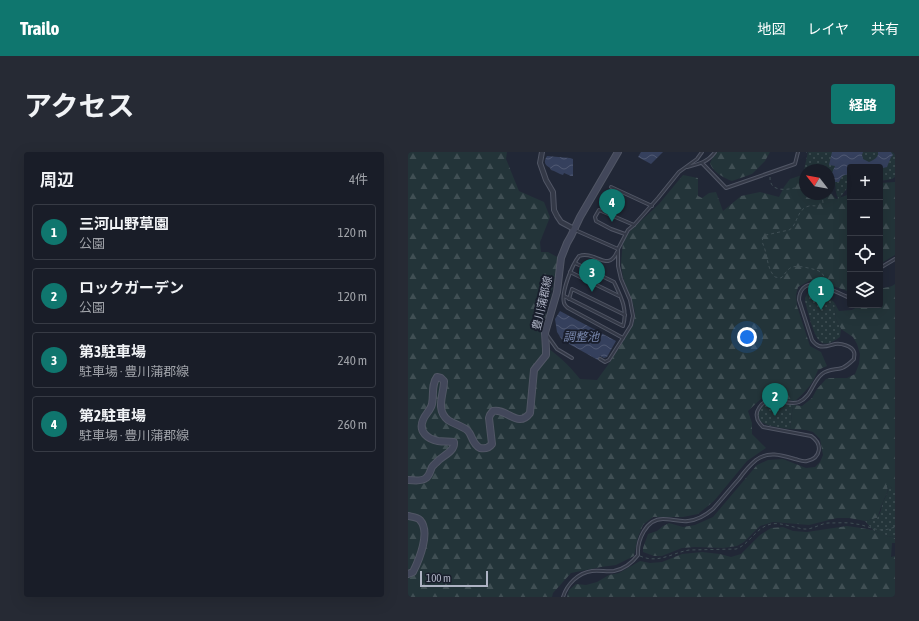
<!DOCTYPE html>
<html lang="ja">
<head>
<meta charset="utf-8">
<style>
	body { margin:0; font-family:"Asap Condensed","Noto Sans JP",sans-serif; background:#262a34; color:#f1f3f6 }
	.controls { position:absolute; right:12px; top:12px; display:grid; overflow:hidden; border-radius:4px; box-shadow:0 4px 16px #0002 }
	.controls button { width:36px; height:36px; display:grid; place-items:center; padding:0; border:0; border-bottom:1px solid #373b45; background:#191d28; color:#f1f3f6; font:20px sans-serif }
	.compass { position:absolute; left:391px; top:12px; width:36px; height:36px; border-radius:50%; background:#191d28; box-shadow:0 4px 16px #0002; rotate:301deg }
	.scale { position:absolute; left:12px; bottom:10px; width:68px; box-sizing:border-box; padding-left:4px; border:2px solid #aeb3c4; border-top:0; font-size:11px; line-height:14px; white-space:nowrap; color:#aeb3c4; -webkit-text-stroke:3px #191e2c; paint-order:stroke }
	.you { position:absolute; left:339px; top:185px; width:14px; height:14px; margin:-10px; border:3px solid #fff; border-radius:50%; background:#1a73e8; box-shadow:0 0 0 6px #1a73e833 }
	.badge { display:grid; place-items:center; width:26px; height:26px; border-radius:50%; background:#0f766e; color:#fff; font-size:13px; font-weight:700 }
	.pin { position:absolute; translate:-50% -33px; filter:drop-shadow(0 1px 2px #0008) }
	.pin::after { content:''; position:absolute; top:21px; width:14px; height:12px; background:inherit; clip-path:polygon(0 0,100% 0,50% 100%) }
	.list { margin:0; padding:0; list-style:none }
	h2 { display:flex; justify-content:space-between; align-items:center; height:52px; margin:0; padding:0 16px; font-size:17px }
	h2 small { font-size:13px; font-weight:400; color:#9fa2a8 }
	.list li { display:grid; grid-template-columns:26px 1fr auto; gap:12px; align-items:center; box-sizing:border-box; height:56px; margin:0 8px 8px; padding:0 8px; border:1px solid #373b45; border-radius:4px }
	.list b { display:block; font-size:15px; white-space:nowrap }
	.list p { margin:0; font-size:13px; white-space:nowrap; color:#9fa2a8 }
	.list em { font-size:13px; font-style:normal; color:#9fa2a8 }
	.icon { flex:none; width:22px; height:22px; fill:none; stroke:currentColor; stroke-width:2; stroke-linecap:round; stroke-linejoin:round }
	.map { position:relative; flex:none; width:487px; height:445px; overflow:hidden; border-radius:4px }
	header { display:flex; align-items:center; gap:24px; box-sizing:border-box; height:56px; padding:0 20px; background:#0f766e; color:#fff }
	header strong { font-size:19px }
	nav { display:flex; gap:22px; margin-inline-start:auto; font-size:14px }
	.intro { display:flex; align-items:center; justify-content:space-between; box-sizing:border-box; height:96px; padding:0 24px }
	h1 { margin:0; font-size:28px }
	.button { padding:10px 18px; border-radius:4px; background:#0f766e; color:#fff; font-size:14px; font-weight:700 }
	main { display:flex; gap:24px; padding:0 24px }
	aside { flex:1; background:#191d28; border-radius:4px; box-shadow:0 4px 16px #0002 }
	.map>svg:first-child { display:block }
	.forest { fill:url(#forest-firs) }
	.garden { fill:url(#garden-dots) }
	.water { fill:url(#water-waves) }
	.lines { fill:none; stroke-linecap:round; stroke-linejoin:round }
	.service-casing { stroke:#515665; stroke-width:4 }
	.minor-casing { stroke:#515665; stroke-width:6 }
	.secondary-casing { stroke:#515665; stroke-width:8 }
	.path { stroke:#404f55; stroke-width:1; stroke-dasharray:3 3; stroke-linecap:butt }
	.service { stroke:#343947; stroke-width:2 }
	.minor { stroke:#343947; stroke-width:4 }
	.secondary { stroke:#42475a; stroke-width:6 }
	.labels { text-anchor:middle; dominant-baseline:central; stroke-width:4; stroke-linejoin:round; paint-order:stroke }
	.street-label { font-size:11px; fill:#aeb3c4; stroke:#191e2c }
	.water-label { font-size:12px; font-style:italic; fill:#7786ab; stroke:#191e2c }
</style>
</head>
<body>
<header>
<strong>Trailo</strong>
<nav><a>地図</a><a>レイヤ</a><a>共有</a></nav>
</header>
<div class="intro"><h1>アクセス</h1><a class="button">経路</a></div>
<main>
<aside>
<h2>周辺<small>4件</small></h2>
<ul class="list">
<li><span class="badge">1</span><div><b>三河山野草園</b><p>公園</p></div><em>120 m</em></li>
<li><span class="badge">2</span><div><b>ロックガーデン</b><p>公園</p></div><em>120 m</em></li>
<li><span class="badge">3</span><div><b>第3駐車場</b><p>駐車場 · 豊川蒲郡線</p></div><em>240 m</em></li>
<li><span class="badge">4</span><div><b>第2駐車場</b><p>駐車場 · 豊川蒲郡線</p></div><em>260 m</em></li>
</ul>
</aside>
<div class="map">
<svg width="487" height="445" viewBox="0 0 487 445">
	<defs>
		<pattern id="forest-firs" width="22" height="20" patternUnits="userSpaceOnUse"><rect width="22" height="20" fill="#233439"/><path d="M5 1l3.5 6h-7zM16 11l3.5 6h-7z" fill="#404f54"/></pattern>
		<pattern id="garden-dots" width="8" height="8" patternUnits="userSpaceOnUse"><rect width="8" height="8" fill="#233439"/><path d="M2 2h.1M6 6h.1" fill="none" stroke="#404f54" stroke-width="1.8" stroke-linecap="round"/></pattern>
		<pattern id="water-waves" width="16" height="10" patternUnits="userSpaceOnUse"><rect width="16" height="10" fill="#35405d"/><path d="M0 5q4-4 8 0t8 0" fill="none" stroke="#505973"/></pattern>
	</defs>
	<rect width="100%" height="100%" fill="#212736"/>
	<g class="forest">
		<path d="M 0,0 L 99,0 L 98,7 L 111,39 L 136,50 L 142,65 L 132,90 L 133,100 L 140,100 L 151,106 C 147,124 144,141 139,159 C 136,172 131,177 134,192 C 150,203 160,212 172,227 L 189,228 L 202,210 L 226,171 L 227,160 L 224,149 L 215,126 L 213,111 L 215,89 L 222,79 L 251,52 L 275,23 L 290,26 L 290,44 L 294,46 L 301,41 L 308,40 L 315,59 L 333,44 L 352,40 L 371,45 L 376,35 L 382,27 L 397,22 L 397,42 L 421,42 L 421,39 L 428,47 L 442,42 L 442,140 L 411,129 L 403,128 L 390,135 L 388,143 L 389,154 L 402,194 L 413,200 L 419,214 L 410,218 C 404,233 399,238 387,249 L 356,244 L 340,259 L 344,271 L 344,282 L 358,296 L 339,309 L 306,349 L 290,362 L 275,365 L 245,365 L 235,373 L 230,385 L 226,404 L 208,413 L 193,415 L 163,421 L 145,441 L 144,445 L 0,445 Z"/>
		<path d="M 308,0 L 362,0 L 357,9 L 344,22 L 324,29 C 315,26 304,19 302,11 Z"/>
		<polygon points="487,30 487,103 472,112 472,31"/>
		<path d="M 487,132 L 487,336 L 484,336 L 479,332 C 481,341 478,342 475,350 C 472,356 472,361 469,366 L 457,369 L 441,366 L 429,366 L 401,373 L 365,370 L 352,374 L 336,390 L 329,394 L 315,396 L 287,395 L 274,396 L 254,404 L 246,404 L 235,400 L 235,396 L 240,382 L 249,379 L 255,374 L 261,371 L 275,375 L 287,373 L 305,365 L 349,313 L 360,308 L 375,307 L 398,316 L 407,315 L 412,310 L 415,303 L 412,287 L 405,280 L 398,278 L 382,277 L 385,253 L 394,254 L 404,246 L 409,237 L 418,227 L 422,226 L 439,226 L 447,222 L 451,212 L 452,202 L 449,192 L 445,185 L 433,177 L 428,167 L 426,150 L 431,159 L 444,158 L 451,154 L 456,153 L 472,153 L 472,137 C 477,135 482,136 487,132 Z"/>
		<polygon points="439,374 453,376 465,378 470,381 475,381 480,385 484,384 487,386 487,391 484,391 483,405 487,404 487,445 159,445 161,438 168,432 178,433 189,430 201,423 211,421 232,409 242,411 254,410 274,402 294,400 312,402 323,405 333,402 352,383 363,376 375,375 385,379 399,380"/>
	</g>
	<g class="garden">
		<path d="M 400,0 L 487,0 L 487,25 L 484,27 L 472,29 L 472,15 L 442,15 L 442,33 L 440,35 L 431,47 C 425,40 431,30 421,24 L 421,18 C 412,18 404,16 396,18 Z"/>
		<path d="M 407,138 L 410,138 L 426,150 L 428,167 L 433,177 L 432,185 C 413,199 409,189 403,171 C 401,164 399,157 397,149 L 397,146 L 401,139 Z"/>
		<path d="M 359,251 L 363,251 L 385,253 L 382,277 C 372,275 347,275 350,260 C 351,256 355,253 359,251 Z"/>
		<polygon points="479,331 484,336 487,336 487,386 484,384 480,385 475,381 470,381 465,378 457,369 469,366 472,361 475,350 479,342 480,337 478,332"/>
	</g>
	<g class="water">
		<polygon points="233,0 255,0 243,12 230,5"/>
		<path d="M 424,0 L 455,0 L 454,3 L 455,7 L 461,10 C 466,8 471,5 470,0 L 483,0 L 485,3 L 483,5 L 479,15 L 475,16 L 472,19 L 472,15 L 442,15 L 442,22 C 435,23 434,23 431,30 L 427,30 L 426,27 L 421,24 L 421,20 L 424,21 L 427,14 L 421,13 Z"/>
		<path d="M 139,4 L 162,6 L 165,7 L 165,24 L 163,24 L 156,21 L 155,23 C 151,22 147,19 143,18 L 142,16 C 137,13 135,10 139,4 Z"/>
		<polygon points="152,159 208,189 199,205 196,206 192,204 190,208 154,188 149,180 147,167"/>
	</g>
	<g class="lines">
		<defs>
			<g id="service">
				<polyline points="294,11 318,36 387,12 390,0"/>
				<path d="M 279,15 C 291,12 300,10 307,0"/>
				<polyline points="203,35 244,54"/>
				<polyline points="167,78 210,97"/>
				<polyline points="217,82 203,77 188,69 187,65 191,58 226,73"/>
				<path d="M 209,100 C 200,121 187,98 171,104 C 164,113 153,140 156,151 C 157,154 158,154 160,156 L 215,186 L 223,173 L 225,164 L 222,148 L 213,127 L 210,114 L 210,97 L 220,78 L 226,73 L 250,46 L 271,20 L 289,7 L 294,0"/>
				<polyline points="472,116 487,107"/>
				<polyline points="162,120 211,144"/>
				<path d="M 156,144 L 215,174 C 220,158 213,145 206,130 L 167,111"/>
				<polyline points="161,147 164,137 217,163"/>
				<polyline points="139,183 149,197 164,206"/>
				<polyline points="192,207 197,210 201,208 215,186"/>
				<path d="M 155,445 C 159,432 170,421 184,419 C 192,418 199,420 206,419 C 216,417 224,411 230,403 C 229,388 238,367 255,367 C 263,367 272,370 280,369 C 290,368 298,363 305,357 C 314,347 322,337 331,327 C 336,320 342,313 348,308 C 360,299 373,303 387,307 C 391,308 395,310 399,309 C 413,306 415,292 403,284 L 355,275 C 352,272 349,269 349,265 C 348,262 349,259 351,256 C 360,240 379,255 391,250 C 404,244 404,230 414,222 C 420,217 427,218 434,216 C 439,214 443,210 446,207 C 446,204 447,202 446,200 C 444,194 433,191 427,192 C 422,193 417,196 411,194 C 408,193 406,191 404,188 L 391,148 C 391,138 397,132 407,132 C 414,132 434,143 442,146"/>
			</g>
			<polyline id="minor" points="134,0 132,11 138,28 145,40 146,58 149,64 153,70 166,77"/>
			<g id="secondary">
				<path d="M 0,328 C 6,328 13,330 18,326 C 22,323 22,319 24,315 C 25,313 29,310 31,308 C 36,303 47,299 46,290 C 41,289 36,290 30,289 C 20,287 10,280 15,268 C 17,262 23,258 24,252 C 26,243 23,233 29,225 L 33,226 L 36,229 C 36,242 27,258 40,268 C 46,272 54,274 59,278 C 65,283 63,291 72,296 C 77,297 81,296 84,292 L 81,266 L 82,263 L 85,259 C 99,256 110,277 122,261 L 126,218 L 138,203 L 138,197 L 137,181 L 149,140 L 153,106 L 159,91 L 163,84 L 172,65 L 210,0"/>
				<path d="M 0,364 C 4,365 9,365 12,368 C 23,380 11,408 5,420 L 0,422"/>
			</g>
		</defs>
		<use href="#service" class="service-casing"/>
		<use href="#minor" class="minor-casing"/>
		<use href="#secondary" class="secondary-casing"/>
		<g class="path">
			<polyline points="398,0 399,0"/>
			<path d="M 362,25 C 362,27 362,30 363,31 C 367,42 389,36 397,33"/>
			<path d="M 414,42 L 415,51 L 414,53 C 409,55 406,53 401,54 C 390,57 390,68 384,76 L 381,78 L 358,83 L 355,85 L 354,90 C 360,101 358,116 367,125 L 373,126 C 377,123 379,116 385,115 C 390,113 406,117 411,119 C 414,121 416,123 417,127 L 416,132"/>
			<path d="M 232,404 C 250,412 264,401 281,398 L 328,397 C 342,392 347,376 363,372 C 373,370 386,376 396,377 C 405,378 414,370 423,371 C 431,371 440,370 448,372 C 457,373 466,378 475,378 C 479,378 483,376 487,375 L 487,373"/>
		</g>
		<use href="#service" class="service"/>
		<use href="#minor" class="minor"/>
		<use href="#secondary" class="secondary"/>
	</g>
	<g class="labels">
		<g class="street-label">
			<text transform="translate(134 151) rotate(-77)">豊川蒲郡線</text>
		</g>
		<g class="water-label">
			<text x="173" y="185">調整池</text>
		</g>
	</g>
</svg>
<div class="controls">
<button>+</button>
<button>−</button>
<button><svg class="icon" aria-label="locate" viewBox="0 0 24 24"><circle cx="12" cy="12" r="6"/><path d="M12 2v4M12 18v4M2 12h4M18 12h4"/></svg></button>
<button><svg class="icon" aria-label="layers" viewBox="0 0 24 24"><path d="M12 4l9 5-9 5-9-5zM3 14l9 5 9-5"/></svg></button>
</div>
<svg class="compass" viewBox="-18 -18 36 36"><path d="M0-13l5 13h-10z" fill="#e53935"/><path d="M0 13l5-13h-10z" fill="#9fa2a8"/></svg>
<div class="scale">100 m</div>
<div class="you"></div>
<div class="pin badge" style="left:413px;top:158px">1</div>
<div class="pin badge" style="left:367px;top:264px">2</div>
<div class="pin badge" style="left:184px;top:140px">3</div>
<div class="pin badge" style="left:204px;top:70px">4</div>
</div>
</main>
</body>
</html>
